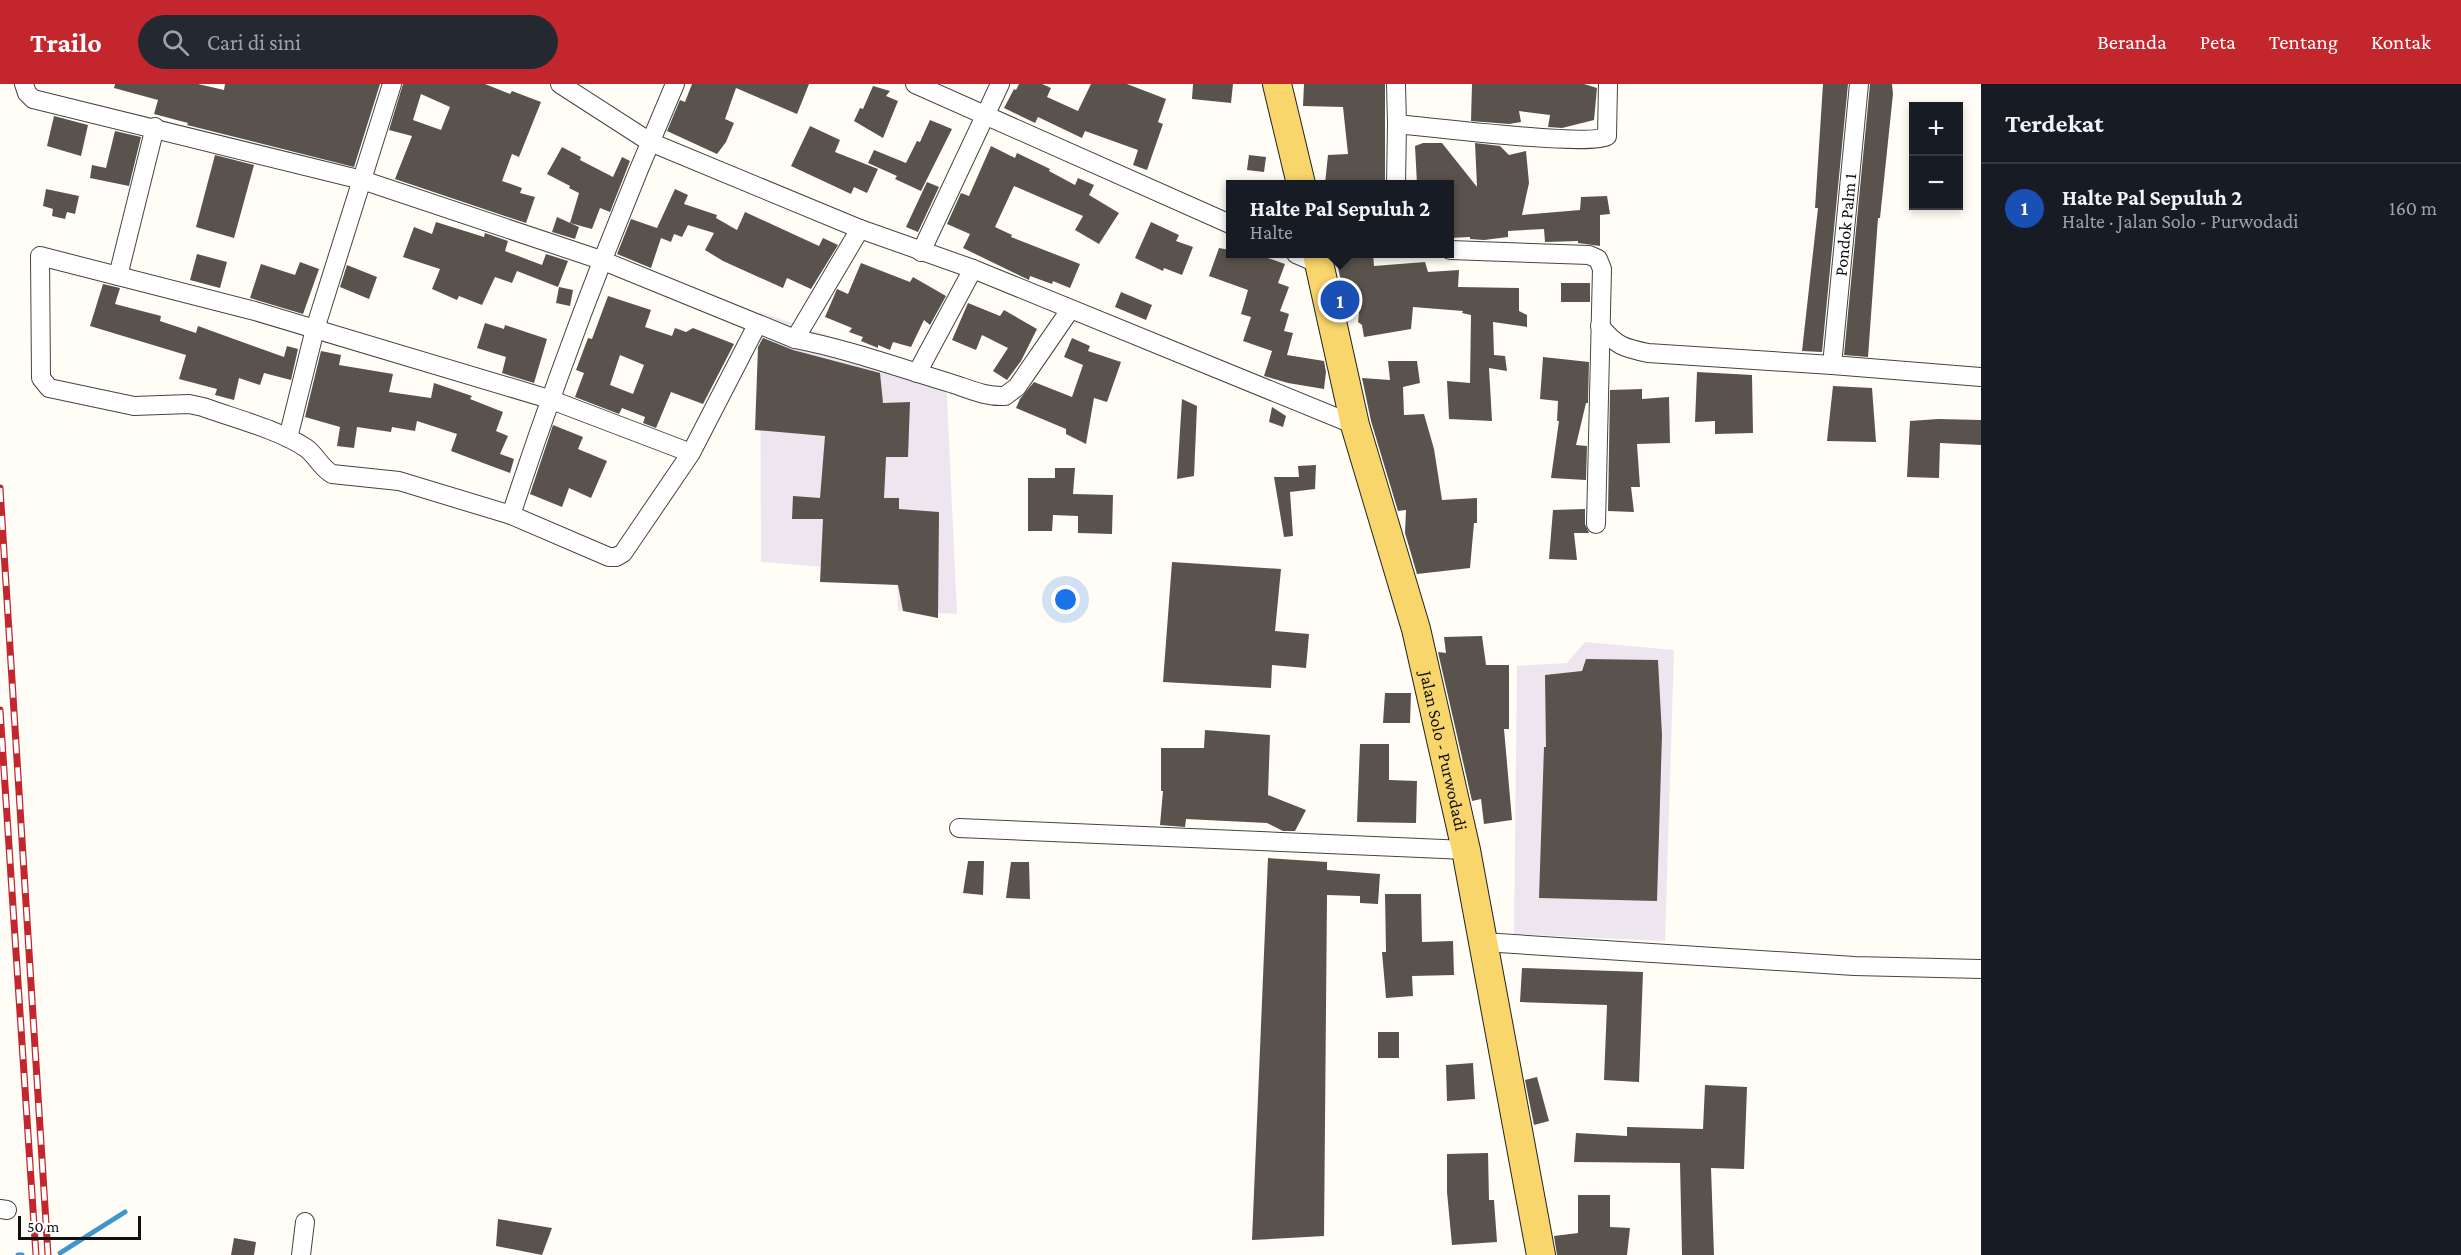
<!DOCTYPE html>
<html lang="id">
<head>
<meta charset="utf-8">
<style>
	body { margin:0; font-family:"Crimson Pro",serif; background:#242831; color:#f1f3f6 }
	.controls { position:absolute; right:18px; top:18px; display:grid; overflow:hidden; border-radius:0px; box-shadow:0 3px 9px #0003 }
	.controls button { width:54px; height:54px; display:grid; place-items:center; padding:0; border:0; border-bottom:2px solid #363941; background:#171b24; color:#f1f3f6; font:30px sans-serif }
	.scale { position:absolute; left:18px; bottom:15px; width:123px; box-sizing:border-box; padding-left:6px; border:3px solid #111; border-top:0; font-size:16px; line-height:21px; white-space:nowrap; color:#111; -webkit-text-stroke:4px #fff; paint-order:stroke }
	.you { position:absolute; left:1066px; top:516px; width:21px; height:21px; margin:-15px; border:4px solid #fff; border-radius:50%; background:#1a73e8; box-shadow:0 0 0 9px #1a73e833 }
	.badge { display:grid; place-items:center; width:39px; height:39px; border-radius:50%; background:#c4262e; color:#fff; font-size:20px; font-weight:700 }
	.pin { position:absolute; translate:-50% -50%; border:3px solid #fff; box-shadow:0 2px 6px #0006 }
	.popup { position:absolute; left:1226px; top:96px; width:228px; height:78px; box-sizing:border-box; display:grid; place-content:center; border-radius:0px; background:#171b24; filter:drop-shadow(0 2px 4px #0005); font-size:20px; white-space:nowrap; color:#9ea1a6 }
	.popup b { font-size:22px; color:#f1f3f6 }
	.popup::after { content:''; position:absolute; left:50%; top:100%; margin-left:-12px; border:12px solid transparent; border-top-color:#171b24 }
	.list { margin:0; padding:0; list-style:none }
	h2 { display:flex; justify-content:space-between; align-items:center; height:78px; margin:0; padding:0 24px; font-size:26px }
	h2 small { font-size:20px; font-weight:400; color:#9ea1a6 }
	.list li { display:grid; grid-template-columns:39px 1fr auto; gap:18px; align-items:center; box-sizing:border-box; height:90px; padding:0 24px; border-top:2px solid #363941 }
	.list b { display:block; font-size:22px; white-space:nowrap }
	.list p { margin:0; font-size:20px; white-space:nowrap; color:#9ea1a6 }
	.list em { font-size:20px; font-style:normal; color:#9ea1a6 }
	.icon { flex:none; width:33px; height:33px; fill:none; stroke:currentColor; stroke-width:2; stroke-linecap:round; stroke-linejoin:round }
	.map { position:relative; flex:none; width:1981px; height:1171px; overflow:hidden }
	header { display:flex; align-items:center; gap:36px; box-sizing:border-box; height:84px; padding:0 30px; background:#c4262e; color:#fff }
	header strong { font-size:28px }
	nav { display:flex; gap:33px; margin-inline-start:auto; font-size:21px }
	.search { width:420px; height:54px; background:#242831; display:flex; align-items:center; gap:15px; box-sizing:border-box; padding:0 21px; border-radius:33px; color:#9ea1a6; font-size:22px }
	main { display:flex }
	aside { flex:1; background:#171b24 }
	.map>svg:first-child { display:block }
	.industrial { fill:#eee6ef }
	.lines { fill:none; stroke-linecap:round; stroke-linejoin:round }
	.stream { stroke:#3f96cf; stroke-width:5 }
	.building { fill:#5a524d; fill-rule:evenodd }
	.minor-casing { stroke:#444; stroke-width:20 }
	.primary-casing { stroke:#222; stroke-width:30 }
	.minor { stroke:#fff; stroke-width:18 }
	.primary { stroke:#f9d66b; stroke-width:28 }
	.rail-casing { stroke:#c4262e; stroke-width:7 }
	.rail { stroke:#fff; stroke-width:4.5; stroke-dasharray:14; stroke-linecap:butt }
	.labels { text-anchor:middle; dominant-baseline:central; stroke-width:6; stroke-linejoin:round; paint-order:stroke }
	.street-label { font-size:18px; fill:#111; stroke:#fff }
</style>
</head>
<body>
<header>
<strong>Trailo</strong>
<div class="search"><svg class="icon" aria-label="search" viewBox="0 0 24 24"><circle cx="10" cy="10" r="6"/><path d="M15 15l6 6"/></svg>Cari di sini</div>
<nav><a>Beranda</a><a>Peta</a><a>Tentang</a><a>Kontak</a></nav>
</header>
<main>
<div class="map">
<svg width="1981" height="1171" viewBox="0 0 1981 1171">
	<rect width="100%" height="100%" fill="#fffdf5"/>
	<g class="industrial">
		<polygon points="760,228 946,292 957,530 898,527 897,489 761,478"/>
		<polygon points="1585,558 1674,566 1665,857 1514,850 1517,582 1567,579"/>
	</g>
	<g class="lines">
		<g class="stream">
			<polyline points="60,1169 125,1128"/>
			<polyline points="18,1171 22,1171"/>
		</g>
	</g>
	<g class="building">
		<polygon points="115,0 198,0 224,6 225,0 380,0 354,83 187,41 188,39 154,30 158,16 114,4"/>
		<path d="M 403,0 L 485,0 L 510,10 L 512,7 L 541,18 L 519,73 L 512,70 L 502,97 L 522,104 L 520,109 L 535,113 L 526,139 L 395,95 L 412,52 L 389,46 ZM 421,10 L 450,23 L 441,46 L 413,36 Z"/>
		<polygon points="692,0 809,0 797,30 736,4 725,35 734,39 726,58 717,70 667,47 680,16 685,18"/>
		<polygon points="1019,0 1042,0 1051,4 1047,13 1078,27 1091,0 1127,0 1166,15 1158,38 1163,40 1147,86 1133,81 1138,66 1085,47 1082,54 1038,33 1035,39 1004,24 1014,5 1016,6"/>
		<polygon points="1193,0 1233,0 1231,19 1192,15"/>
		<polygon points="1304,0 1385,0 1385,100 1325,100 1328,71 1348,70 1343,23 1303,22"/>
		<polygon points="1472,0 1584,0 1597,4 1594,36 1562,44 1548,43 1550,31 1519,27 1521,38 1509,40 1471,37"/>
		<polygon points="1823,0 1848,0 1822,268 1802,267 1818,124 1815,124"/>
		<polygon points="1870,0 1892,0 1893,10 1880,134 1878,134 1868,273 1844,271"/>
		<polygon points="873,2 890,7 886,12 898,17 883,54 854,37 860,24 863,25"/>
		<polygon points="54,32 88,41 81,72 47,62"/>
		<polygon points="930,36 952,45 921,107 895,95 897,92 868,79 874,66 906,79 917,57 920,58"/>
		<polygon points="810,42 840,56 835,68 878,85 867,109 854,103 851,110 791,82"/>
		<polygon points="115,47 141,53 129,102 90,94 92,81 106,84"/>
		<polygon points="1423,59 1442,59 1477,103 1475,59 1500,62 1509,71 1526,67 1529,99 1522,131 1580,126 1581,113 1607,112 1610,130 1600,131 1600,162 1578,159 1578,157 1545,158 1544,145 1508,147 1508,153 1484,156 1470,155 1470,153 1449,154 1449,100 1417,100 1415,62"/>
		<polygon points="991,62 1015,74 1017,69 1050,85 1049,87 1075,101 1078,94 1094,101 1089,111 1119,129 1099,160 1075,146 1083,132 1014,102 995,143 1012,151 1011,153 1080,180 1070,204 1053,197 1052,200 1030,192 1029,196 963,164 970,150 947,140 961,109 969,112"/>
		<polygon points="562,63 581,73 580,76 613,93 622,73 630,77 610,128 600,124 592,145 570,139 579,109 569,104 570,102 547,90"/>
		<polygon points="215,71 254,81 234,154 196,143"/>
		<polygon points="1249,71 1266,73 1264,88 1247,86"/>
		<polygon points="927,98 939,103 918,148 906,143"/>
		<polygon points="46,105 79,112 75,130 67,128 65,135 52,132 53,125 43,122"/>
		<polygon points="675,105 688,111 684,120 717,131 716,134 737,146 745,128 819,162 823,154 838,161 811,205 787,194 783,204 723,177 705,166 714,149 688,141 682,153 674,150 671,158 661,154 651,184 617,170 631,135 657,144"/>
		<polygon points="557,133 579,143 575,155 552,148"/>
		<polygon points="436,138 484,153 485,149 508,157 505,167 542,181 546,170 568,177 558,203 517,187 512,199 495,193 482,221 459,212 457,216 432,205 440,185 403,173 414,143 432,150"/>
		<polygon points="1151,138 1179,151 1176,157 1193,163 1182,191 1164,184 1163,187 1135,174"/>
		<polygon points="1219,164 1230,166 1230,170 1256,170 1285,180 1278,199 1289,203 1280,227 1289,230 1284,247 1293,249 1287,271 1324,277 1326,288 1324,305 1288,299 1264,292 1272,267 1243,257 1251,233 1241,230 1248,206 1209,192"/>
		<polygon points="197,170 227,178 220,204 190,196"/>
		<polygon points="1335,170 1373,170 1374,182 1425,178 1428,188 1459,186 1458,203 1519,204 1519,227 1527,231 1527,243 1493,238 1494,271 1505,272 1507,287 1489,284 1492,337 1449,335 1447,297 1470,299 1471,231 1462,229 1463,227 1413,223 1411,245 1364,253 1362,241 1358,238 1359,229 1348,229"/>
		<polygon points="300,178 319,185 303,230 250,214 261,180 295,191"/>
		<polygon points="861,179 910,198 913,193 946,212 930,241 924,236 911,263 893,258 890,266 878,261 878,264 861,257 863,253 849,248 852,244 825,233 837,205 848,210"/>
		<polygon points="347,181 377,193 369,215 340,203"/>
		<rect x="1561" y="199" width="29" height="19"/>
		<polygon points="103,200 120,204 115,220 161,232 160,237 196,249 198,242 284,273 287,262 298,265 291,296 264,289 260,301 239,294 234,316 215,311 217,305 179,295 186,271 90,242"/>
		<polygon points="559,203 573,206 570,222 556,219"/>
		<polygon points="1121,208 1152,221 1146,236 1115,223"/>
		<path d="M 608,212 L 651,226 L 645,243 L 672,252 L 675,244 L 686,248 L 693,244 L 734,260 L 703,320 L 671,308 L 656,344 L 643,339 L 645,333 L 622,324 L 619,330 L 575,313 L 584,289 L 576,286 L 588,254 L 592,255 ZM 620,271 L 644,281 L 633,310 L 610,301 Z"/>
		<polygon points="968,219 1000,232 1004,226 1037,245 1021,277 1007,296 993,287 1008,264 982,251 976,266 952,256"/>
		<polygon points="485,239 504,245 505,241 547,255 534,299 502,289 506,273 477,264"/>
		<polygon points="763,254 793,266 880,289 883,319 910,318 908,373 886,373 884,414 899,414 899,425 939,428 938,534 903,527 898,501 820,498 823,435 792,435 793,412 820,414 825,352 755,346 758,263"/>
		<polygon points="1072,254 1090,262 1088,267 1121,278 1107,318 1094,314 1086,360 1066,350 1066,345 1016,324 1020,315 1034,298 1072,313 1083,281 1064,273"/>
		<polygon points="321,267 341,271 339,281 393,290 389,308 431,314 434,299 472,312 470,315 503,328 496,347 508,352 500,370 514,375 510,389 451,367 457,350 417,337 415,347 392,343 391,348 357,343 354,364 337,362 340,343 305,333"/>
		<polygon points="1543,273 1589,278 1588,319 1586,319 1576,361 1587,362 1586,396 1551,394 1559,337 1557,337 1558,317 1540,315"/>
		<polygon points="1388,277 1417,277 1420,299 1403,303 1404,331 1424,330 1434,365 1442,416 1477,414 1477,439 1474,439 1470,484 1417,490 1405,449 1406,426 1398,427 1371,337 1362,294 1390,296"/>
		<polygon points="1697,288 1752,291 1753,349 1715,350 1715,337 1695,338"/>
		<polygon points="1833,302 1872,304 1876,358 1827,357"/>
		<polygon points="1642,305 1642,315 1669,313 1670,359 1637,360 1640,403 1631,403 1634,428 1608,427 1610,306"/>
		<polygon points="1182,315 1197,322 1194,392 1177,395"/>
		<polygon points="1272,323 1286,332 1283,343 1269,338"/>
		<polygon points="1938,335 1981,336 1981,361 1940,359 1939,394 1907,393 1910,337"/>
		<polygon points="553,341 583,353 578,365 607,377 591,414 569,404 562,423 530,410"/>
		<polygon points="1316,381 1315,405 1290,408 1293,452 1284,453 1274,393 1299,393 1298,382"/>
		<polygon points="1055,384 1075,384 1073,410 1113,411 1112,450 1078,449 1078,432 1053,431 1052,447 1028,447 1028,394 1055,394"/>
		<polygon points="1585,425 1585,440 1589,449 1574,449 1577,476 1549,475 1553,426"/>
		<polygon points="1172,478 1281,485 1275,547 1309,550 1306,584 1272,581 1271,604 1163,598"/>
		<polygon points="1482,552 1486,581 1509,581 1509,645 1504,645 1512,736 1484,740 1481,715 1472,717 1438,568 1446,569 1444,553"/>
		<polygon points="1586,575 1658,576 1662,651 1657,817 1539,814 1544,663 1546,663 1545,591 1582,587"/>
		<polygon points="1385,609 1411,609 1410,639 1383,639"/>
		<polygon points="1205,646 1270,651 1268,711 1306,726 1295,747 1283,747 1267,739 1186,735 1185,743 1160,741 1163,707 1161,707 1161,664 1204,664"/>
		<polygon points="1360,660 1389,660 1389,696 1417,697 1416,739 1357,738"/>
		<polygon points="1268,774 1327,778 1327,786 1380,790 1378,820 1360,819 1360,812 1327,811 1324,1152 1252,1156"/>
		<polygon points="968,777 984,777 983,811 963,809"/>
		<polygon points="1011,778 1029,778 1030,815 1006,814"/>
		<polygon points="1385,810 1421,810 1422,858 1453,857 1454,891 1412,892 1413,912 1386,914 1382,868 1386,868"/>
		<polygon points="1522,884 1643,888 1639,998 1604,996 1607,921 1520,918"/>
		<rect x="1378" y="948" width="21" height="26"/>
		<polygon points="1473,979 1475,1015 1447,1017 1446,981"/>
		<polygon points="1537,993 1549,1037 1534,1041 1525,996"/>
		<polygon points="1705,1001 1747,1003 1744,1085 1711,1084 1714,1171 1682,1171 1680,1079 1574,1078 1576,1049 1627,1052 1627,1043 1703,1045"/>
		<polygon points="1488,1069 1489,1116 1494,1116 1497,1158 1452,1161 1447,1108 1447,1070"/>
		<polygon points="1578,1111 1610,1111 1610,1143 1630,1144 1627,1171 1557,1171 1554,1152 1578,1149"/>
		<polygon points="498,1135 552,1144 542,1171 496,1162"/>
		<polygon points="234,1154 256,1158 254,1171 231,1171"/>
	</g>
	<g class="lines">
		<defs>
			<g id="minor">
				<path d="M 24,0 L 27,9 L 33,15 L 362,96 L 601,176 L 795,255 C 847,265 897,283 947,298 C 967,304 984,313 1005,312 L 1017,303 L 1070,226"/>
				<polyline points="560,0 650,58 860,145 973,185 1355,341"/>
				<polyline points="915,0 1230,140"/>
				<polyline points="1396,0 1397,40"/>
				<path d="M 1396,100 L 1397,40 C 1428,43 1591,63 1607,52 L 1608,0"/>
				<polyline points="1450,166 1589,171 1598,175 1602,185 1596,440"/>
				<polyline points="921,168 1000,0"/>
				<polyline points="1296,170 1319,180"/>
				<polyline points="118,192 155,43"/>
				<path d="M 1600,242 C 1616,262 1624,264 1648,269 L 1832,281 L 1981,293"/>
				<polyline points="795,255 860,145"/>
				<path id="s1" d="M 1832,281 L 1859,0"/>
				<polyline points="917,289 973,185"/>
				<polyline points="288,354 315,245 392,0"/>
				<path d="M 691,369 L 549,315 L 255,227 L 40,172 L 41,294 L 49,304 L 134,322 L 189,320 L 203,323 C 233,334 280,346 306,364 C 316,371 321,384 332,390 L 399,397 L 511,431 L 609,473 L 616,473 L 623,469 L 691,369 L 757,241"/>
				<path d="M 511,431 C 559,285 614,141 675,0"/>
				<polyline points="959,744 1466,766"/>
				<polyline points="1483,858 1854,882 1981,885"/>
				<polyline points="0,1125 7,1126"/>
				<polyline points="301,1171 305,1138"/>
			</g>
			<g id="primary">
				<polyline points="1277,0 1301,100"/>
				<path id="s2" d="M 1317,170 L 1355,341 L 1416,545 L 1466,766 L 1541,1171"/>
			</g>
		</defs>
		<use href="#minor" class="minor-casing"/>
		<use href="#primary" class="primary-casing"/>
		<use href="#minor" class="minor"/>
		<use href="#primary" class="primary"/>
		<defs>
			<g id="rail">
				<polyline points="0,404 48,1171"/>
				<polyline points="0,626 36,1171"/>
			</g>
		</defs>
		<use href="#rail" class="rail-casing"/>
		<use href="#rail" class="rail"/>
	</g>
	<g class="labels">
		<g class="street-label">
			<text stroke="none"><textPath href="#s1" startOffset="141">Pondok Palm 1</textPath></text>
			<text stroke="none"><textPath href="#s2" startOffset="513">Jalan Solo - Purwodadi</textPath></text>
		</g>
	</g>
</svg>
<div class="controls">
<button>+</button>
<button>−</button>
</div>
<div class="scale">50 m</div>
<div class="you"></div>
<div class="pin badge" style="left:1340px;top:216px;background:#1a4fb4">1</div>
<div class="popup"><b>Halte Pal Sepuluh 2</b>Halte</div>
</div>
<aside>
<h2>Terdekat<small></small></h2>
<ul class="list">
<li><span class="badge" style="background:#1a4fb4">1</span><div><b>Halte Pal Sepuluh 2</b><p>Halte · Jalan Solo - Purwodadi</p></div><em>160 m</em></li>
</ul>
</aside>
</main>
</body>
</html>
